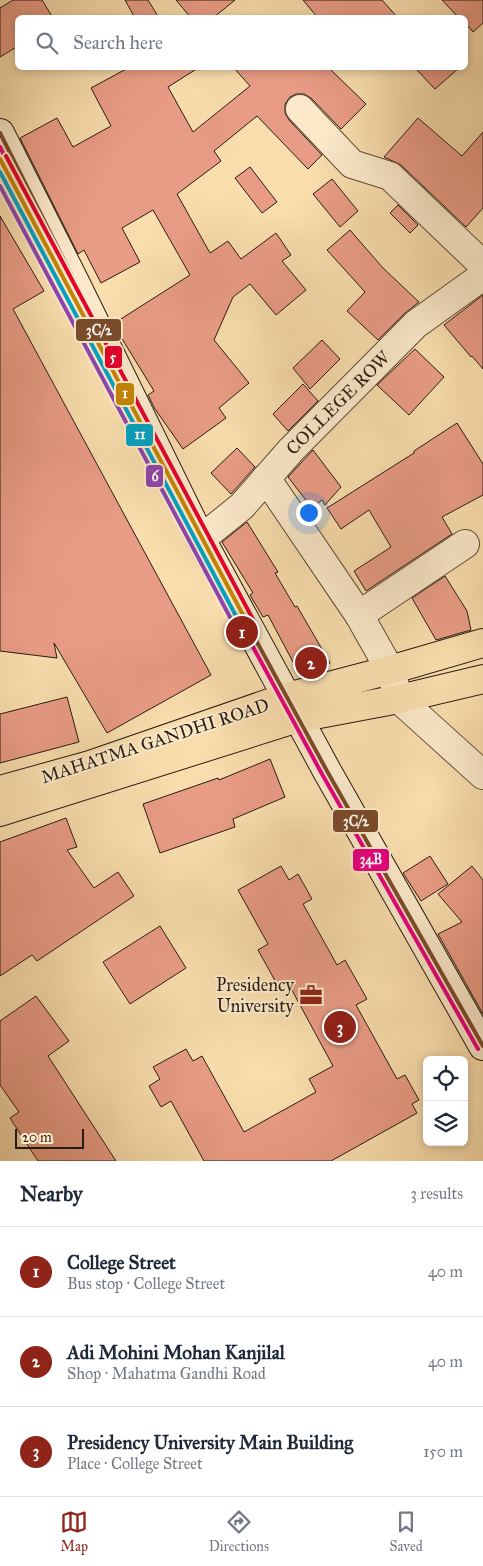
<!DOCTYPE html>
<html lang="en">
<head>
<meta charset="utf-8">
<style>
	body { margin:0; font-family:"IM FELL Great Primer",serif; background:#f6f6f7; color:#1f2937 }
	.controls { position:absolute; right:15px; bottom:15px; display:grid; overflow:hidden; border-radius:8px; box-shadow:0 2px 8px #0003 }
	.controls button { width:45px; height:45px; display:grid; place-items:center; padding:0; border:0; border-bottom:1px solid #e0e1e3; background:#fff; color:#1f2937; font:25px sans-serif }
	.scale { position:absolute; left:15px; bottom:12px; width:69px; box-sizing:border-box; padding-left:5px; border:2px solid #281c11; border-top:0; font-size:14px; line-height:18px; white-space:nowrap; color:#281c11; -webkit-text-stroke:4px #fbe9ca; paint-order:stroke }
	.you { position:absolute; left:308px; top:512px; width:18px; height:18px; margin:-12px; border:4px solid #fff; border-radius:50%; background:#1a73e8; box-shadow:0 0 0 8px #1a73e833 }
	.badge { display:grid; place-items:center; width:32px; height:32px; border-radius:50%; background:#8f2418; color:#fff; font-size:16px; font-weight:700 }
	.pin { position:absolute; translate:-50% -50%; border:2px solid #fff; box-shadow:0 1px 5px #0006 }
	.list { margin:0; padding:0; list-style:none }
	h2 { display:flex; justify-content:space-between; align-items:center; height:65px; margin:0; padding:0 20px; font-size:21px }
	h2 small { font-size:16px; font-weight:400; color:#747a83 }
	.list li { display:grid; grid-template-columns:32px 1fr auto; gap:15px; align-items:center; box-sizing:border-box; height:90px; padding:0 20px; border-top:1px solid #e0e1e3 }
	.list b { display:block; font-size:19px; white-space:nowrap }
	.list p { margin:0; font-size:16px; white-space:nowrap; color:#747a83 }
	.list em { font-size:16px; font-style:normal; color:#747a83 }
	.icon { flex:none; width:28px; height:28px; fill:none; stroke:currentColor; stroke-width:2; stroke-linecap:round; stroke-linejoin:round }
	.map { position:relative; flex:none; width:483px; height:1161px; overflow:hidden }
	.search { position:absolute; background:#fff; box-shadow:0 2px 8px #0003; left:15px; right:15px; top:15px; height:55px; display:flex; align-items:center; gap:12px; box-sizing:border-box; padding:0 18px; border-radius:8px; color:#747a83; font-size:19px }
	.sheet { height:335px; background:#fff }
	nav { display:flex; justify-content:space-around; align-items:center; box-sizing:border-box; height:70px; border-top:1px solid #e0e1e3; background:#fff; font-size:14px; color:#747a83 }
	nav a { display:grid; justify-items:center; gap:2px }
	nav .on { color:#8f2418 }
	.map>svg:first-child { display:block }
	.building { fill:#e99c85; stroke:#281c11 }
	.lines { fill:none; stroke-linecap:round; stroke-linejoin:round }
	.street-casing { stroke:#5c4c38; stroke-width:30 }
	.secondary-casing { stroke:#281c11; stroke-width:30 }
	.primary-casing { stroke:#281c11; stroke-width:30 }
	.street { stroke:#fbe9ca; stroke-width:28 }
	.secondary { stroke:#fbe9ca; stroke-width:28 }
	.primary { stroke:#f9ddad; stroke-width:28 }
	.bus-1-casing { stroke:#fbe9ca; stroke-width:8 }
	.bus-2-casing { stroke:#fbe9ca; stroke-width:8 }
	.bus-1 { stroke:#7a4b2a; stroke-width:4 }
	.bus-2 { stroke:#e5007d; stroke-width:4 }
	.tram-1-casing { stroke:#fbe9ca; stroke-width:8 }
	.tram-2-casing { stroke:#fbe9ca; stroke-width:8 }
	.tram-3-casing { stroke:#fbe9ca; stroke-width:8 }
	.tram-4-casing { stroke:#fbe9ca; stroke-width:8 }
	.tram-1 { stroke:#c38404; stroke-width:4 }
	.tram-2 { stroke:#02a2c5; stroke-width:4 }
	.tram-3 { stroke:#e4002b; stroke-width:4 }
	.tram-4 { stroke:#8e44ad; stroke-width:4 }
	.labels { text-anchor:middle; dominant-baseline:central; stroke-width:4; stroke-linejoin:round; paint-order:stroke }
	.street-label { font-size:18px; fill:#281c11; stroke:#fbe9ca }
	.poi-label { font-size:18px; fill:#281c11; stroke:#fbe9ca; text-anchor:end }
	.line-badge { stroke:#fbe9ca; stroke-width:2 }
	.badge-label { font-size:14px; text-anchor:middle; font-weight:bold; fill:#fff }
</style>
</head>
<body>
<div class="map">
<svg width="483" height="1161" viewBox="0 0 483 1161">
	<rect width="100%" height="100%" fill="#f9ddad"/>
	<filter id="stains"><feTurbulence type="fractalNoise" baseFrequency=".004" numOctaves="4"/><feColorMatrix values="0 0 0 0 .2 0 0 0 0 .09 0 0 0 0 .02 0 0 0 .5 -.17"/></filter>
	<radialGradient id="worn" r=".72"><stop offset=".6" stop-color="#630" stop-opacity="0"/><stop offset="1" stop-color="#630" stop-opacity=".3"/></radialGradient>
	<g class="building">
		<polygon points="13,0 42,0 53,18 18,18 18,46 0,57 0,8"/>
		<polygon points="125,0 148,0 159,18 135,18"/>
		<polygon points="176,0 235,0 213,18 191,18"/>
		<polygon points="303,0 382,0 398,18 318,18"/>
		<polygon points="442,0 483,0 483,23 473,32 466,24 466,18 459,18"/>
		<polygon points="128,68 198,68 168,87 193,132 250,86 234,68 329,68 366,104 341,129 311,98 304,94 296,94 290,97 285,104 285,113 289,120 322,155 308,169 257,116 214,151 221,161 177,194 210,253 228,241 241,259 276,233 291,255 282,261 306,290 276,315 250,284 233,297 214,340 249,383 219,408 226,418 183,449 155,409 148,395 154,391 113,324 190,275 153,210 122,228 140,262 101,283 84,250 78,254 20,138 57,118 73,147 111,126 91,88"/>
		<polygon points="415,68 459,68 435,89"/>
		<polygon points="418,118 462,156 483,132 483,208 466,227 401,165 384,157"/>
		<polygon points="250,167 277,202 262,213 235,178"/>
		<polygon points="332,179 358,211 340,227 313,194"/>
		<polygon points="398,205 418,225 410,233 390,213"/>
		<polygon points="0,216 44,291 13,309 211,675 107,733 54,643 57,658 0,651"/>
		<polygon points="350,230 383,268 419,302 405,313 378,340 347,311 365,292 327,250"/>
		<polygon points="483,295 483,369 472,356 471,357 444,325"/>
		<polygon points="322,340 340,359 310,389 293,368"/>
		<polygon points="415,349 444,377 409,415 377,385"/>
		<polygon points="303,384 318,401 288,431 273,414"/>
		<polygon points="457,423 483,464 483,495 442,517 452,534 366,591 354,571 391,547 369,510 341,529 327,508 414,453 414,451"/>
		<polygon points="237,448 255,467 231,494 211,473"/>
		<polygon points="313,450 341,487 325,505 322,500 312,508 288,477"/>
		<polygon points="247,522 278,572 275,573 295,607 297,606 330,663 308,675 301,677 268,615 263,617 250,595 253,593 222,542"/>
		<polygon points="445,576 467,611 471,630 436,640 412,598"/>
		<polygon points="67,697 79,742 0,763 0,714"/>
		<polygon points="270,759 285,797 233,819 235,827 160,853 143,804 218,778 219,780"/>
		<polygon points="66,818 77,847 67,850 94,888 118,872 134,896 37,961 32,955 0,976 0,842"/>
		<polygon points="430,856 448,884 421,901 403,873"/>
		<polygon points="281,866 289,880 298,874 312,899 303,904 337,965 345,960 367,999 356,1005 397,1079 405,1075 419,1100 412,1104 417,1113 331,1161 204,1161 171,1101 161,1107 149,1086 160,1079 153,1067 186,1049 193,1061 202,1056 244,1132 316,1092 309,1079 333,1066 287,981 278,986 258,950 268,944 238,890"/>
		<polygon points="472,866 483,880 483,1014 438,934 462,922 438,894"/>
		<polygon points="160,926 186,968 130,1004 103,962"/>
		<polygon points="36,996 69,1041 48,1056 116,1161 38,1161 10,1118 19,1112 0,1085 0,1021"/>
	</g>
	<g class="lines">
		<defs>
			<g id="street">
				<polyline points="300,109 352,164 390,176 483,265"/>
				<polyline points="266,478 359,615 465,544"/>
				<polyline points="201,539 242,506 291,450 416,324 483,276"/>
				<polyline points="359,615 390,670 399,699 483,775"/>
			</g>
			<polyline id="secondary" points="0,133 74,280 201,539 327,771 483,1046"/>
			<g id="primary">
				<polyline points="0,790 90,765 287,697 390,670 483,643"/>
				<polyline points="0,812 298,718 399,699 483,679"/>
			</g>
		</defs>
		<use href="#street" class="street-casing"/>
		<use href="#secondary" class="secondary-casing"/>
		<use href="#primary" class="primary-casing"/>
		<use href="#street" class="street"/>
		<use href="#secondary" class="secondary"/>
		<use href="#primary" class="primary"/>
		<defs>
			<polyline id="bus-1" points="0,133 74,280 201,539 327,771 483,1046"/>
			<polyline id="bus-2" points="0,147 196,542 322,774 478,1049"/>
		</defs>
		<use href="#bus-1" class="bus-1-casing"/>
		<use href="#bus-2" class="bus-2-casing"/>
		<use href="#bus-1" class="bus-1"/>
		<use href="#bus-2" class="bus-2"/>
		<defs>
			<polyline id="tram-1" points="0,159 250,628"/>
			<polyline id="tram-2" points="0,172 244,631"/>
			<polyline id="tram-3" points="6,156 256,625"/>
			<polyline id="tram-4" points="0,186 239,634"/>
		</defs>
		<use href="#tram-1" class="tram-1-casing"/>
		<use href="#tram-2" class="tram-2-casing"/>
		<use href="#tram-3" class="tram-3-casing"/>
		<use href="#tram-4" class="tram-4-casing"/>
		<use href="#tram-1" class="tram-1"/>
		<use href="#tram-2" class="tram-2"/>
		<use href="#tram-3" class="tram-3"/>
		<use href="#tram-4" class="tram-4"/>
	</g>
	<defs>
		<symbol id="office-bare" viewBox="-9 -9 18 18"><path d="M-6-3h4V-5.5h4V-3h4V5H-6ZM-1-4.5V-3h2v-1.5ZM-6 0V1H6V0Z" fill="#8f2418" stroke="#fbe9ca" stroke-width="2.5" paint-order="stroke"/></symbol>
	</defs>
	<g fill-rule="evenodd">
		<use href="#office-bare" x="295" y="979" width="32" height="32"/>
	</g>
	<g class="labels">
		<g class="street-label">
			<text transform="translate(338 403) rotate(-45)">COLLEGE ROW</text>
			<text transform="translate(155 741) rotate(-18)">MAHATMA GANDHI ROAD</text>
		</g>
		<g class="poi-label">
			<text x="294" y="985">Presidency<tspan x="294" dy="21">University</tspan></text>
		</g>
	</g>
	<g class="line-badge">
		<rect x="75" y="318" width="47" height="24" rx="5" fill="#7a4b2a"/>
		<rect x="104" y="345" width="19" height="24" rx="5" fill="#e4002b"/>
		<rect x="115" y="382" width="20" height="24" rx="5" fill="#c38404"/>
		<rect x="125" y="423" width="29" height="24" rx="5" fill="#02a2c5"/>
		<rect x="145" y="464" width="19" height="24" rx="5" fill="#8e44ad"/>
		<rect x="332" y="809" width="47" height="24" rx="5" fill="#7a4b2a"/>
		<rect x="352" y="848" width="38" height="24" rx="5" fill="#e5007d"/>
	</g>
	<g class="badge-label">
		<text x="99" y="335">3C/2</text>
		<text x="113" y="362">5</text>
		<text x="125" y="398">1</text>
		<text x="140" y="439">11</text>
		<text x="155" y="481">6</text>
		<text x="356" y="826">3C/2</text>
		<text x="371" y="864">34B</text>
	</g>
	<rect width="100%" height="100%" filter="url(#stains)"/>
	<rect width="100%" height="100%" fill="url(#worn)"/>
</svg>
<div class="controls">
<button><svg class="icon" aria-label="locate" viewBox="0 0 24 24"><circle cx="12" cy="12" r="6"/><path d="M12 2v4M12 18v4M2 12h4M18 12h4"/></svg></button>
<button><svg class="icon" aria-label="layers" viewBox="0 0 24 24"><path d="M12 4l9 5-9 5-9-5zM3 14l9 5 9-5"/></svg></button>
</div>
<div class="scale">20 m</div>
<div class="you"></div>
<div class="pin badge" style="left:242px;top:632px">1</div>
<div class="pin badge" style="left:311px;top:663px">2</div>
<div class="pin badge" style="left:340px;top:1027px">3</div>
<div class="search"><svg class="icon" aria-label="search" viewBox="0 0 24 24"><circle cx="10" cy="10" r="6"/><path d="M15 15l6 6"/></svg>Search here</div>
</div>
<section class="sheet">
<h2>Nearby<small>3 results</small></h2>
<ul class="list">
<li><span class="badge">1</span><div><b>College Street</b><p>Bus stop · College Street</p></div><em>40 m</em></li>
<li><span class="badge">2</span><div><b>Adi Mohini Mohan Kanjilal</b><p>Shop · Mahatma Gandhi Road</p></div><em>40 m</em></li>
<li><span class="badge">3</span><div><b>Presidency University Main Building</b><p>Place · College Street</p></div><em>150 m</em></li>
</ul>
</section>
<nav>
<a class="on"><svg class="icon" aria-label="map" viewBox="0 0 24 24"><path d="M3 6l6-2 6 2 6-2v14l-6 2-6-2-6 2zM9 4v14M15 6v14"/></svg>Map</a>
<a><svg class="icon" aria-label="directions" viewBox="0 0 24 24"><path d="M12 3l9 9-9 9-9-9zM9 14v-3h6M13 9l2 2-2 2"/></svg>Directions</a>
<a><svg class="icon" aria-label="saved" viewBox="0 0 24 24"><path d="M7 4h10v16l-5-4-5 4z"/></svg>Saved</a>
</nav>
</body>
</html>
